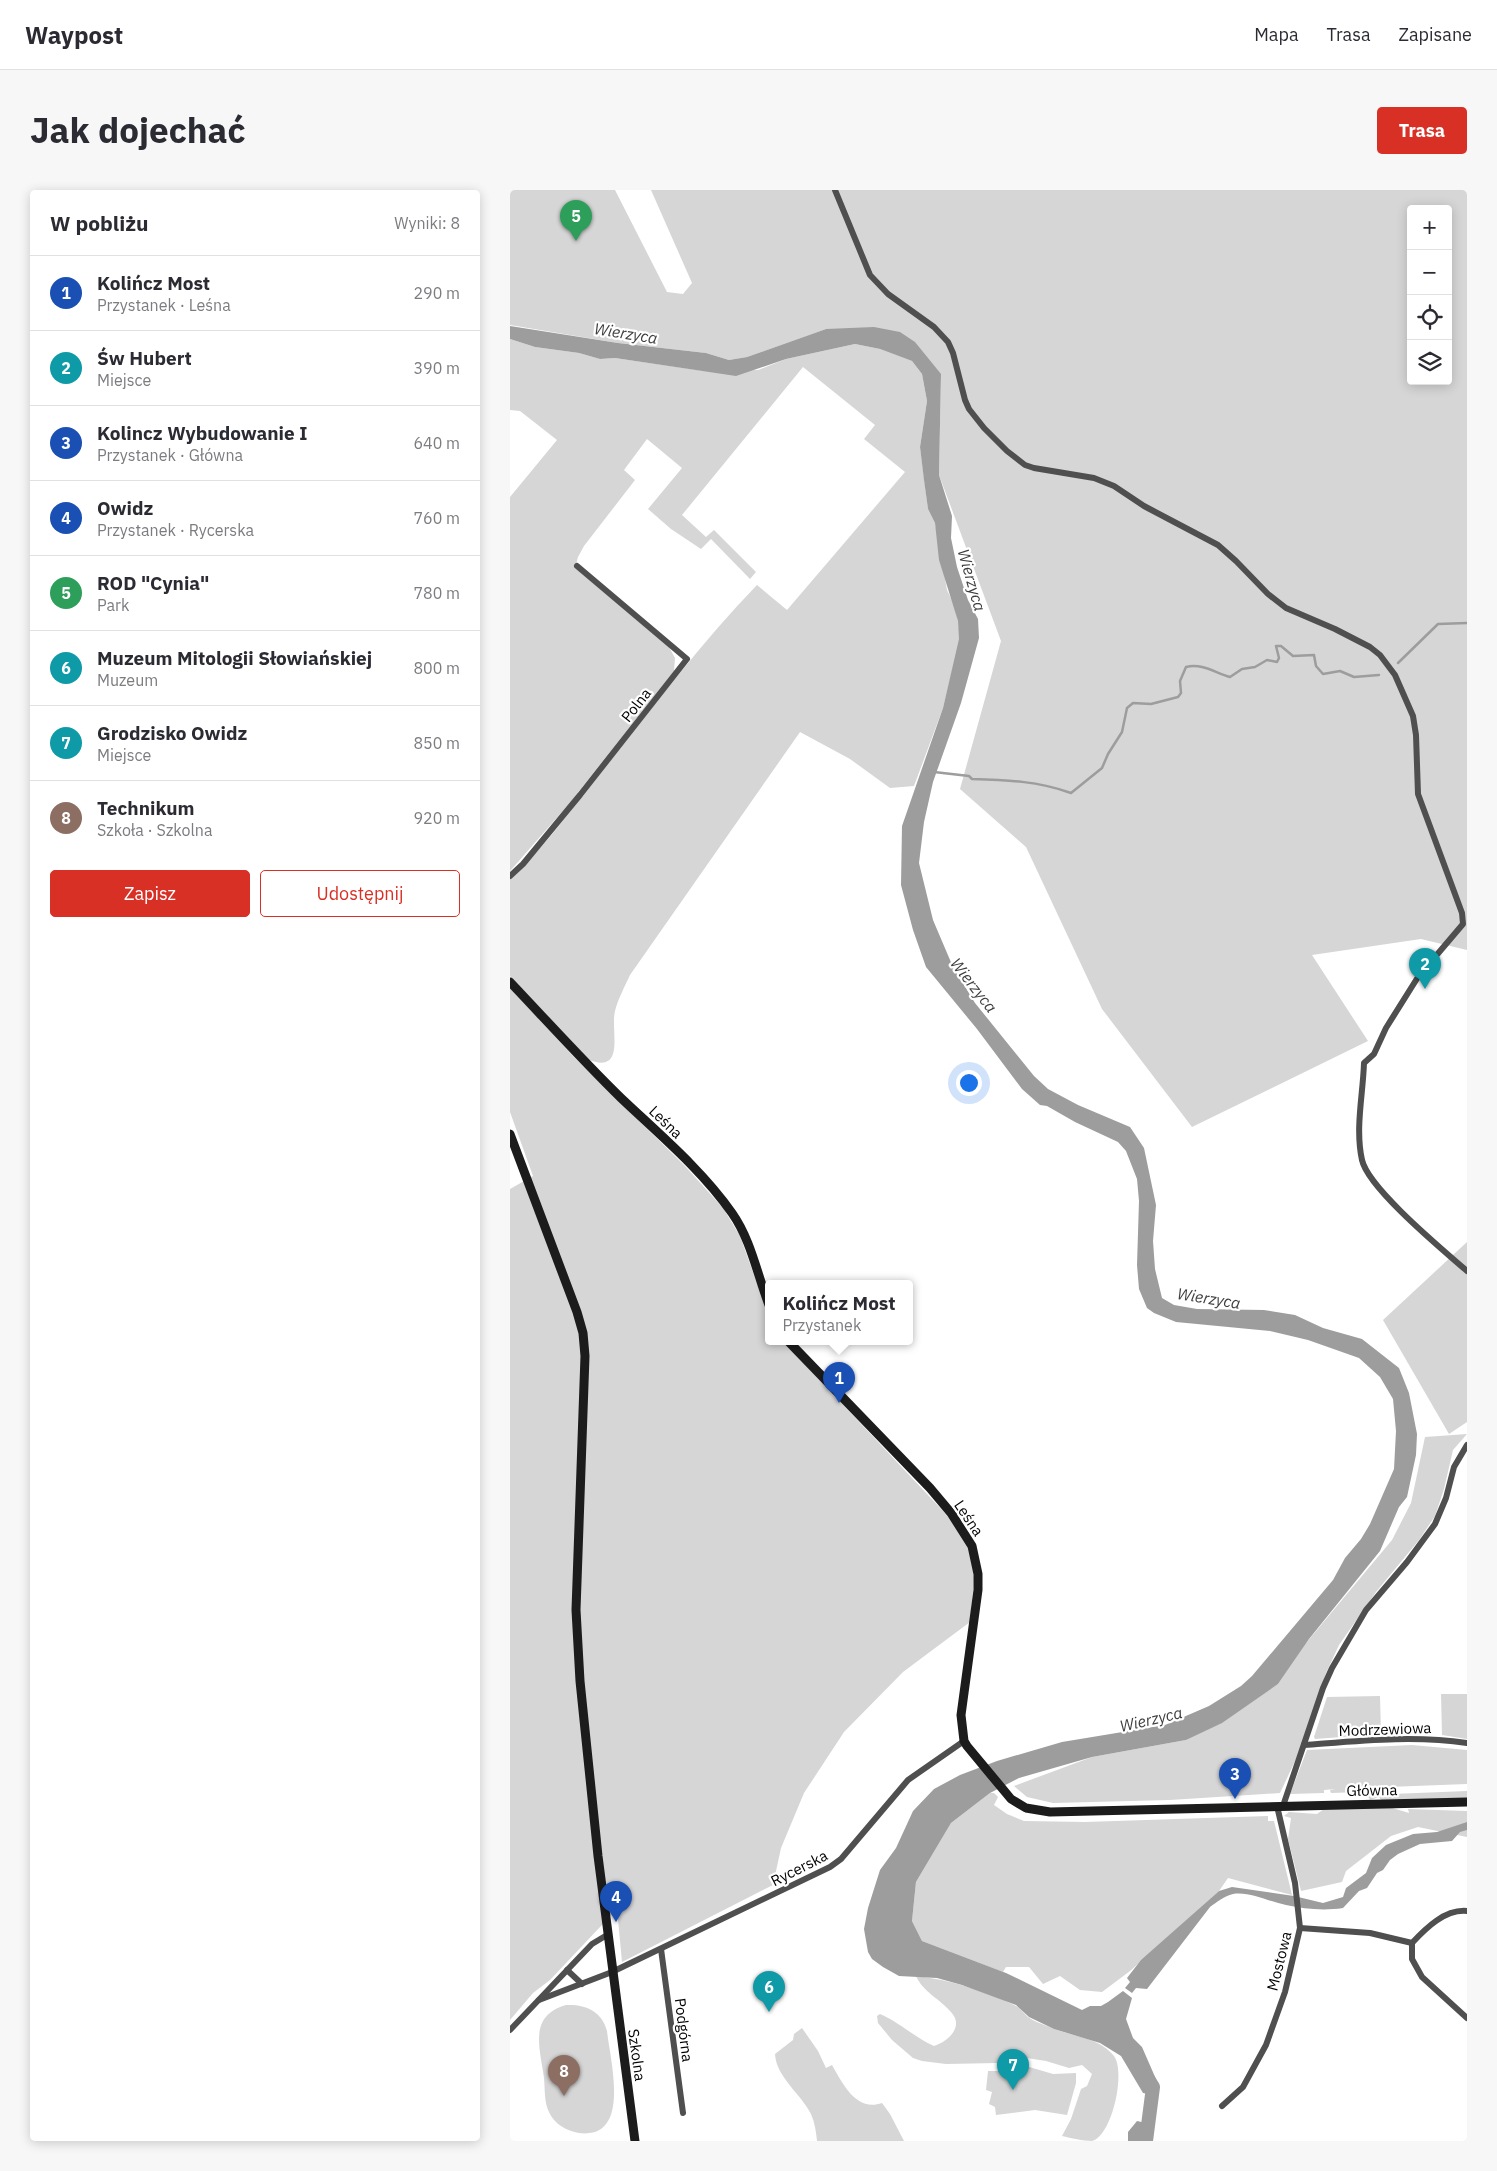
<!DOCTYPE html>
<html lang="pl">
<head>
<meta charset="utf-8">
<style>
	body { margin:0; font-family:"IBM Plex Sans",sans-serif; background:#f7f7f7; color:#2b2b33 }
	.controls { position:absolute; right:15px; top:15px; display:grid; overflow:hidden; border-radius:5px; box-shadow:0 2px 12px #0003 }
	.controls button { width:45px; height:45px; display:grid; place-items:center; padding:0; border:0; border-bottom:1px solid #e1e1e2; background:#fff; color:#2b2b33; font:25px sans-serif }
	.you { position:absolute; left:458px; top:892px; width:18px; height:18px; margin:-12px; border:4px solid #fff; border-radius:50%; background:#1a73e8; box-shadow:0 0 0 8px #1a73e833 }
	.badge { display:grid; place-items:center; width:32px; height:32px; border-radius:50%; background:#d93025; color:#fff; font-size:16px; font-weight:700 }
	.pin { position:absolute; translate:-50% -41px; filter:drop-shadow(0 1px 2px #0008) }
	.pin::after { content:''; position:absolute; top:26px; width:18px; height:15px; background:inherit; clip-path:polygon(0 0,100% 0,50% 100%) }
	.popup { position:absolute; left:255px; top:1090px; width:148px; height:65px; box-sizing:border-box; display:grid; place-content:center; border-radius:5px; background:#fff; filter:drop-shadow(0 1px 4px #0005); font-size:16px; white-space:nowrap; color:#7c7c81 }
	.popup b { font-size:19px; color:#2b2b33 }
	.popup::after { content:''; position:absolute; left:50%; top:100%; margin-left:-10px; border:10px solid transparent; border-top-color:#fff }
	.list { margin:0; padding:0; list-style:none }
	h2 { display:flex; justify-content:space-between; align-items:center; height:65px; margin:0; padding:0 20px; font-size:21px }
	h2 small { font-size:16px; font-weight:400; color:#7c7c81 }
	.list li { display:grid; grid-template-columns:32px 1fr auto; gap:15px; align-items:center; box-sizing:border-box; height:75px; padding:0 20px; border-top:1px solid #e1e1e2 }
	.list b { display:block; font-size:19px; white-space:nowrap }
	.list p { margin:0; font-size:16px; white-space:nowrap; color:#7c7c81 }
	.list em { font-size:16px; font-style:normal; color:#7c7c81 }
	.actions { display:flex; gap:10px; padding:15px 20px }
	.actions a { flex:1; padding:11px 0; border:1px solid #d93025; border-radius:5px; text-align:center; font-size:18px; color:#d93025 }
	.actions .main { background:#d93025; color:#fff }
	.icon { flex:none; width:28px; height:28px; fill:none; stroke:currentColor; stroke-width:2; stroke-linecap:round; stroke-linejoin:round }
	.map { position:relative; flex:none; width:957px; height:1951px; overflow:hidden; border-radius:5px }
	header { display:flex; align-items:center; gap:30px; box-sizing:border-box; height:70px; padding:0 25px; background:#fff; border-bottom:1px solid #e1e1e2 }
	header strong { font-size:24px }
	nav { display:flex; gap:28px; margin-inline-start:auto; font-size:18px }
	.intro { display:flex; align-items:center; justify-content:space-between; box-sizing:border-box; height:120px; padding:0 30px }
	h1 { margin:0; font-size:35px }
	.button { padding:12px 22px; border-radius:5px; background:#d93025; color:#fff; font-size:18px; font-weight:700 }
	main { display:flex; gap:30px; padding:0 30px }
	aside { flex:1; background:#fff; border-radius:5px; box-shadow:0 2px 12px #0003 }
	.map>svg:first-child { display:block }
	.green { fill:#d6d6d6; fill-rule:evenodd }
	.water { fill:#9d9d9d }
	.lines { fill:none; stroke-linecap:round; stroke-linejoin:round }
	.stream { stroke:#9d9d9d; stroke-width:2.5 }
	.river { stroke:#9d9d9d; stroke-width:14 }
	.street { stroke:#4f4f4f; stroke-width:6 }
	.secondary { stroke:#1c1c1c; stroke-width:9 }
	.labels { text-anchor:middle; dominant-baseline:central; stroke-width:4.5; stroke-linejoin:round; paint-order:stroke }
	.street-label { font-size:15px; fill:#000; stroke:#fff }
	.water-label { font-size:16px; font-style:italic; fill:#3e3e3e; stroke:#fff }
</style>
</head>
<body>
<header>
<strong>Waypost</strong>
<nav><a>Mapa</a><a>Trasa</a><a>Zapisane</a></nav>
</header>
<div class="intro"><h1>Jak dojechać</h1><a class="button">Trasa</a></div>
<main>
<aside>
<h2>W pobliżu<small>Wyniki: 8</small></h2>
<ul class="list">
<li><span class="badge" style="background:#1a4fb4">1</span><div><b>Kolińcz Most</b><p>Przystanek · Leśna</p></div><em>290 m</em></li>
<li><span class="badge" style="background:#0f9aa8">2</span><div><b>Św Hubert</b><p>Miejsce</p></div><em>390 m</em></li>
<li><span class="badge" style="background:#1a4fb4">3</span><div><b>Kolincz Wybudowanie I</b><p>Przystanek · Główna</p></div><em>640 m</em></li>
<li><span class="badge" style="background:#1a4fb4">4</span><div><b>Owidz</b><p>Przystanek · Rycerska</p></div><em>760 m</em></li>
<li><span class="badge" style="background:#2e9e5b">5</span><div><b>ROD &quot;Cynia&quot;</b><p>Park</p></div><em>780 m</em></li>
<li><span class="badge" style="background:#0f9aa8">6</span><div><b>Muzeum Mitologii Słowiańskiej</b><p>Muzeum</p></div><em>800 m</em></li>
<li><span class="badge" style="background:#0f9aa8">7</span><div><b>Grodzisko Owidz</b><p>Miejsce</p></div><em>850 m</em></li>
<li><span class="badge" style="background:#8d6e63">8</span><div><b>Technikum</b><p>Szkoła · Szkolna</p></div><em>920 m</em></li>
</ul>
<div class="actions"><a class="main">Zapisz</a><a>Udostępnij</a></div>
</aside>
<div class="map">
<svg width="957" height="1951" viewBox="0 0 957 1951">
	<rect width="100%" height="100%" fill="#fff"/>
	<g class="green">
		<path d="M 0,0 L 105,0 L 157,102 L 173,104 L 182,93 L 141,0 L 957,0 L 957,760 L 911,749 L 802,765 L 858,851 L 682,937 L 592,819 L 516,657 L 450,599 L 491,451 L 429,285 L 431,184 L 339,139 L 316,139 L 237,167 L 219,170 L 196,163 L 108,153 L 0,135 ZM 901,19 L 938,19 L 938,191 L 901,191 Z"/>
		<path d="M 0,149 L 25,157 L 69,163 L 90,169 L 105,168 L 194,181 L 248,180 L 276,169 L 345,154 L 370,159 L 402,171 L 412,184 L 417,211 L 410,257 L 418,319 L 425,333 L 437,400 L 445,417 L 448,431 L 450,449 L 433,518 L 404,596 L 380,598 L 340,569 L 290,542 L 120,785 C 115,796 108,809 105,821 C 100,840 117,886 77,869 L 0,786 L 0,689 C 30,662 54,629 80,597 C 134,529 186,458 247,395 L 277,420 L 395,282 L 354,249 L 365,235 L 293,177 L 172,325 L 196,347 L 204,340 L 246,382 L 240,389 L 201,349 L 191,359 L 161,339 L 138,319 L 172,278 L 137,249 L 114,280 L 125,290 L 74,356 L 68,367 L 65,378 L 159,457 L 165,468 L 164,481 L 58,615 L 0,681 L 0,307 L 47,250 L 10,221 L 0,220 Z"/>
		<path d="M 0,798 L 63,866 L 174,975 L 213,1018 L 230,1046 L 259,1127 L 259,1152 L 274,1152 L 433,1321 C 441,1331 450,1341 456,1352 C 469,1377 462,1406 460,1432 L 393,1482 L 334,1542 L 294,1603 L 271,1658 L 263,1695 L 112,1772 L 107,1719 L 40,1790 L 23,1803 L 0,1830 L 0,999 L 23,986 L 0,922 Z"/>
		<polygon points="957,1052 957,1232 939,1244 873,1130"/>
		<polygon points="957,1244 943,1260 934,1299 925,1326 909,1350 866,1402 829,1455 816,1483 795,1550 770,1603 660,1610 543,1613 517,1607 504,1596 582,1567 676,1550 768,1494 796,1453 882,1350 901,1313 915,1247"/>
		<polygon points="931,1504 957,1504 957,1549 932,1545"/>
		<polygon points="870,1506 871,1544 805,1549 804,1547 817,1507"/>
		<polygon points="902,1555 957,1560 957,1594 852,1598 851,1602 821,1603 820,1600 825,1599 814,1600 814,1603 780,1604 797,1560"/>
		<polygon points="957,1601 957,1609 871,1610 869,1607 860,1610 857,1605"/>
		<polygon points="480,1603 484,1603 488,1607 484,1615 497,1624 514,1631 575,1632 758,1626 758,1631 764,1631 782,1705 718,1688 709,1701 620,1781 592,1802 570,1800 550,1786 533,1794 519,1777 496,1777 493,1782 412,1751 402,1731 406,1692 441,1633"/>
		<polygon points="879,1617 899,1623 898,1619 957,1621 957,1647 908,1637 881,1646 836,1681 832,1692 791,1701 778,1649 781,1628 774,1626 779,1622 807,1624 814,1619"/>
		<path d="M 406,1786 C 440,1790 474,1800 504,1815 C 510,1817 513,1823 518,1827 C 525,1832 535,1835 542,1838 C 563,1847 589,1847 604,1866 C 616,1882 602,1946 582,1951 C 573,1951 561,1948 552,1946 L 561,1929 L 571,1899 L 577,1896 L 582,1884 L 572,1875 L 559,1878 L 536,1871 L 517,1868 L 488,1873 L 436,1874 L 412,1871 L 403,1868 L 382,1850 L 368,1833 L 367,1826 L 370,1824 C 389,1832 404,1847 424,1856 C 437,1852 455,1837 441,1822 C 430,1809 413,1802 406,1786 Z"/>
		<path d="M 56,1815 C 75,1814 92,1821 97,1841 C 100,1870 122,1950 69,1943 C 57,1941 44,1934 39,1922 C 34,1913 35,1898 34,1888 C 30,1858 18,1826 56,1815 Z"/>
		<path d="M 292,1838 L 308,1861 L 316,1878 L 322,1875 C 333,1894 346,1922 372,1913 L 380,1924 L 394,1951 L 307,1951 C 306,1942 305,1933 301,1924 C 292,1905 266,1887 265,1864 L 283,1850 L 284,1844 Z"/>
		<polygon points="516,1876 543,1884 566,1883 566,1893 557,1925 525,1920 486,1925 485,1917 479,1914 482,1902 476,1900 478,1881 488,1881"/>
	</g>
	<g class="water">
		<polygon points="0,136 108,153 196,163 219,170 237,167 316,139 364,137 390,142 405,152 431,184 429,285 442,326 441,348 447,377 458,410 468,429 469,448 451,513 423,592 414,632 409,673 423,730 443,777 465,813 524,886 538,899 568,915 620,937 634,958 646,1015 643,1051 645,1079 652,1108 664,1115 687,1119 754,1120 785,1125 813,1138 852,1149 889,1178 899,1203 907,1244 906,1265 897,1307 889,1317 870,1361 799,1449 768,1494 712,1533 676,1550 582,1567 509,1588 480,1603 441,1633 406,1692 402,1731 412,1751 496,1783 572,1820 580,1816 591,1816 598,1812 613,1801 622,1808 616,1829 623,1848 632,1857 649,1896 648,1906 633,1903 611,1866 590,1853 544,1839 519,1827 506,1815 452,1795 427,1788 389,1786 373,1777 362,1769 358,1762 354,1739 358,1718 370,1680 386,1658 403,1621 424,1599 450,1585 487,1571 552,1552 655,1535 699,1516 731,1496 742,1486 823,1390 835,1368 851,1349 860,1334 884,1279 886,1241 883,1209 870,1187 849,1168 798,1150 760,1141 666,1132 644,1123 637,1118 629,1099 627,1075 629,1011 627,989 616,961 608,952 565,932 537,916 530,915 512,899 467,839 416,777 403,740 391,695 392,636 433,518 449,449 448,431 429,370 425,333 418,319 414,290 410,257 417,211 412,184 402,171 370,159 345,154 276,169 226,186 105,168 90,169 69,163 25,157 0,149"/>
		<path d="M 957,1632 L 957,1640 L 950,1642 L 942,1651 L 910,1654 L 888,1664 L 880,1670 L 873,1680 L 867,1683 L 857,1698 L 849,1701 L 833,1718 C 814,1721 794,1719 776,1715 C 760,1712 739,1701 723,1704 C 714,1706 707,1712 700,1717 L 637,1799 L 626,1798 L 622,1803 L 615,1798 L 620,1792 L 617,1788 L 631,1770 L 709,1701 L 722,1697 L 784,1706 L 813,1713 L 833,1707 L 836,1698 L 856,1683 L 862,1668 L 876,1655 L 903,1644 L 927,1642 Z"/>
		<polygon points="627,1931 636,1933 643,1937 642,1951 618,1951 618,1942"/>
	</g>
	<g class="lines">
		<g class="stream">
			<polyline points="888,473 928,434 957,433"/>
			<path d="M 424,582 L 459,586 L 462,589 C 497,590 528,591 561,603 L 592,578 L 598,564 L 612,542 L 617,518 L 623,513 L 641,514 L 668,507 L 671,503 L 670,491 L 676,477 C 693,473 705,483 720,487 L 732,479 L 745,477 L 757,470 L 767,472 L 769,468 L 766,456 L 771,456 L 783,466 L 804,465 L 806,476 L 813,484 L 830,481 L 844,487 L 869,485"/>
		</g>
		<polyline class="river" points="636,1951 643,1897 638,1889"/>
		<g class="street">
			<path d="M 325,0 L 360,85 L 378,104 L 424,137 L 438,152 L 443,163 L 455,210 L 459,219 L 474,238 L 497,261 L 515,275 L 524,278 L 584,288 L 604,296 L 634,316 L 708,355 L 726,371 L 758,404 L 776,418 L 825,439 L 860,457 L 870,465 L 885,485 L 903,526 L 906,545 L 908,604 L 952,723 L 953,734 L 908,787 L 876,838 L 864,864 L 854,873 C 853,905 845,938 852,970 C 858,998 933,1060 957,1081"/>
			<polyline points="0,686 13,674 70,605 177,469 67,376"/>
			<path d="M 794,1555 C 848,1551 903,1545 957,1553"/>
			<polyline points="773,1616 813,1498 822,1478 856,1420 897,1372 925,1334 936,1308 944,1277 957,1255"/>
			<path d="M 957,1721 C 935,1719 916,1738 902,1753 L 902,1769 L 912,1787 L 957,1828"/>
			<polyline points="790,1738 860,1743 902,1753"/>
			<polyline points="151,1759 173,1923"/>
			<polyline points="57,1780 72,1794"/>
			<polyline points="29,1810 102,1782 320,1677 331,1669 398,1590 454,1551"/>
			<polyline points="0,1840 82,1754 97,1745"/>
			<polyline points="712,1916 733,1897 756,1855 775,1802 790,1738 785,1693 767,1616"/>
		</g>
		<g class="secondary">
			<path d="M 0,792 C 37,831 73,871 111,908 C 149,944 192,980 222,1023 C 241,1050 247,1084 259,1115"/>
			<polyline points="0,944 67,1122 73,1143 75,1166 66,1420 70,1491 88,1666 125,1951"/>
			<polyline points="279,1152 420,1298 441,1323 462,1356 468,1384 468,1400 451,1525 454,1551 457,1556 501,1609 516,1618 540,1622 957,1612"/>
		</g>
	</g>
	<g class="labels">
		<g class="street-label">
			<text transform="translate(126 515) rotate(-52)">Polna</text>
			<text transform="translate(156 932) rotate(44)">Leśna</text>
			<text transform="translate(459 1328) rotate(56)">Leśna</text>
			<text transform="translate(875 1539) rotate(-2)">Modrzewiowa</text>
			<text transform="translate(862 1600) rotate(-1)">Główna</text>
			<text transform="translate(289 1678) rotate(-27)">Rycerska</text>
			<text transform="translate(769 1771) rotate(-76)">Mostowa</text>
			<text transform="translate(174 1840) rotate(83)">Podgórna</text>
			<text transform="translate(127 1865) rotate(82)">Szkolna</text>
		</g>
		<g class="water-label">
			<text transform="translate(116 143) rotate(9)">Wierzyca</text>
			<text transform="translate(462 390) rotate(74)">Wierzyca</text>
			<text transform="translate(464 795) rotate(52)">Wierzyca</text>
			<text transform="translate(699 1108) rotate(9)">Wierzyca</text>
			<text transform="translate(641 1529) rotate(-13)">Wierzyca</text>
		</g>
	</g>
</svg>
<div class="controls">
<button>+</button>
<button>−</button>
<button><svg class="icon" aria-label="locate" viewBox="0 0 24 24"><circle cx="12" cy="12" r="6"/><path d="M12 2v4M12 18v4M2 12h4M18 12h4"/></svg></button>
<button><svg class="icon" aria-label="layers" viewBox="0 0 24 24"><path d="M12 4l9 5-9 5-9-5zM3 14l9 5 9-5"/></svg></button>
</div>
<div class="you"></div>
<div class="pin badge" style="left:329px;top:1213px;background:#1a4fb4">1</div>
<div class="popup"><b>Kolińcz Most</b>Przystanek</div>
<div class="pin badge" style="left:915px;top:799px;background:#0f9aa8">2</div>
<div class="pin badge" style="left:725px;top:1609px;background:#1a4fb4">3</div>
<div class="pin badge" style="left:106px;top:1732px;background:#1a4fb4">4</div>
<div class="pin badge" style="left:66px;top:51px;background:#2e9e5b">5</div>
<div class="pin badge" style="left:259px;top:1822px;background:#0f9aa8">6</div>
<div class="pin badge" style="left:503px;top:1900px;background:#0f9aa8">7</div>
<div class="pin badge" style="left:54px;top:1906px;background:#8d6e63">8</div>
</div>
</main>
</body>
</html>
